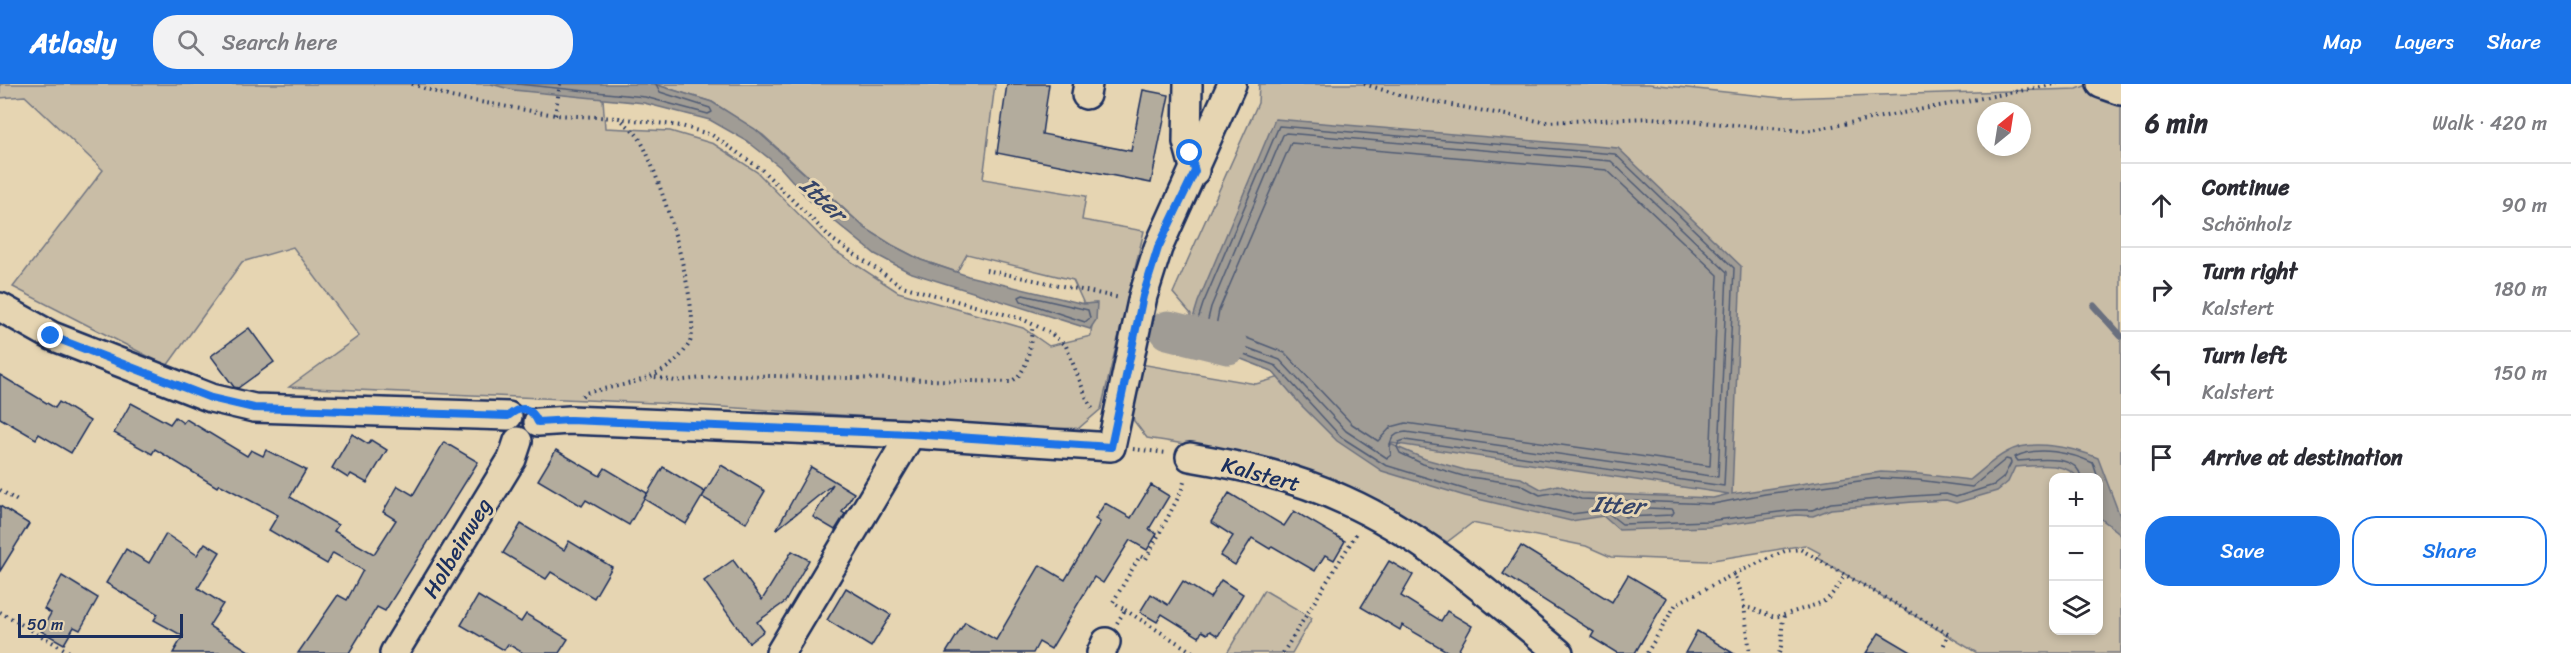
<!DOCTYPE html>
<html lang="en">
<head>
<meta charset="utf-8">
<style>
	body { margin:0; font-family:Sriracha,sans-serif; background:#f2f2f3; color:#2b2b33 }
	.controls { position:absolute; right:18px; bottom:18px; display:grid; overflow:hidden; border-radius:12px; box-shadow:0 3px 9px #0003 }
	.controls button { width:54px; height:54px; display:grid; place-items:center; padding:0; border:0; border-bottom:2px solid #e1e1e2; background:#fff; color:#2b2b33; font:30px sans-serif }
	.compass { position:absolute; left:1977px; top:18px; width:54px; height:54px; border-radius:50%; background:#fff; box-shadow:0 3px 9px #0003; rotate:30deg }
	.scale { position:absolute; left:18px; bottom:15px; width:165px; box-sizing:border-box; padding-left:6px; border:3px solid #1b2f5e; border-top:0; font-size:16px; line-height:21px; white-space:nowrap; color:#1b2f5e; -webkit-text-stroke:4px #e6d5b2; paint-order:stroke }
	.stop { position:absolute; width:18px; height:18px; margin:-14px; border:4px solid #1a73e8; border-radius:50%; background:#fff }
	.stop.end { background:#1a73e8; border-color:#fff; box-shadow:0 2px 6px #0008 }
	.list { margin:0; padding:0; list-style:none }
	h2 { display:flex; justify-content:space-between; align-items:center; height:78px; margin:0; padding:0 24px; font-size:26px }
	h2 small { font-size:20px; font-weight:400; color:#7c7c81 }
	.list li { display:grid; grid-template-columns:39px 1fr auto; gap:18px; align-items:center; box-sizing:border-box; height:84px; padding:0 24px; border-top:2px solid #e1e1e2 }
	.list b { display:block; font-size:22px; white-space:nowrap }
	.list p { margin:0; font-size:20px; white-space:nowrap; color:#7c7c81 }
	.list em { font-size:20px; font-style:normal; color:#7c7c81 }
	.actions { display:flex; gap:12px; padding:18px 24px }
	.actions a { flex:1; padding:14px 0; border:2px solid #1a73e8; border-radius:24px; text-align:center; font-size:21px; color:#1a73e8 }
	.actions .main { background:#1a73e8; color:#fff }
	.icon { flex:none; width:33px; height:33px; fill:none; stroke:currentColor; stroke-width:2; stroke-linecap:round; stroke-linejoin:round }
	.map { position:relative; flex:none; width:2121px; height:569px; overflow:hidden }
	header { display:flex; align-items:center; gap:36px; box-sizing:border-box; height:84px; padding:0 30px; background:#1a73e8; color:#fff }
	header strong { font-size:28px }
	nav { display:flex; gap:33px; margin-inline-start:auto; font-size:21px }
	.search { width:420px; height:54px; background:#f2f2f3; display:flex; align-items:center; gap:15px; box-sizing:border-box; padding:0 21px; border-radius:24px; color:#7c7c81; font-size:22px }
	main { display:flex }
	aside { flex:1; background:#fff }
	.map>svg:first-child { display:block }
	.green { fill:#c9bda6; stroke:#727682; stroke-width:1.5; fill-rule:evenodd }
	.water { fill:#a09c95; stroke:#6b707f; stroke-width:1.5; fill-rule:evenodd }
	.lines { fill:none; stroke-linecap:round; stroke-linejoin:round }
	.shore { stroke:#505b74; stroke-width:1.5 }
	.stream { stroke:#6b707f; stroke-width:7 }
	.river { stroke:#a09c95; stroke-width:39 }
	.building { fill:#b3ac9d; stroke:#1b2f5e; stroke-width:1.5 }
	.minor-casing { stroke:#1b2f5e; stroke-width:32 }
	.path { stroke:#1b2f5e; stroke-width:4; stroke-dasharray:1.5 4.5; stroke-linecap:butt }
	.minor { stroke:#e6d5b2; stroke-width:27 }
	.route { stroke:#1a73e8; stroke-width:8 }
	.labels { text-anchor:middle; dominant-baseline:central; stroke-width:6; stroke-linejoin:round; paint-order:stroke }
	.street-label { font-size:22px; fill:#1b2f5e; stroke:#e6d5b2 }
	.water-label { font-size:24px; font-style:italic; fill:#364569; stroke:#e6d5b2 }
</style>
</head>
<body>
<header>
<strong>Atlasly</strong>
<div class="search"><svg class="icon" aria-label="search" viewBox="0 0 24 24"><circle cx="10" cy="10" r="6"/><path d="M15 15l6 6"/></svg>Search here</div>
<nav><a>Map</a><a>Layers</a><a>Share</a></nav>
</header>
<main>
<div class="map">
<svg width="2121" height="569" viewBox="0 0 2121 569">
	<rect width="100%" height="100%" fill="#e6d5b2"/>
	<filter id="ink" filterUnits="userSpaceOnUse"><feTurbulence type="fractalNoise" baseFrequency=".0167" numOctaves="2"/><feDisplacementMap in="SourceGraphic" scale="12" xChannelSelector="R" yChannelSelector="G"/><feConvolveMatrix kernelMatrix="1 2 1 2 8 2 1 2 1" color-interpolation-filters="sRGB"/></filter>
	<g filter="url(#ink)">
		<g class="green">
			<path d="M 0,0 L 602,0 L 605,44 L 670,47 L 714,60 L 757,88 L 835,167 L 898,208 L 1023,244 L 1049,262 L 1091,252 C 1090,244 1096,230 1096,219 L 1084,220 L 1073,196 L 967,170 L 957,188 L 921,176 L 892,161 L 865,144 L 763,51 L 712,18 L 654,0 L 995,0 L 983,95 L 1086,112 L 1082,136 L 1144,147 L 1101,325 L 1079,344 L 1046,345 L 677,320 L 289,303 L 359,252 L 293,163 L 242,178 L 167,282 L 13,203 L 103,86 L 25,12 L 0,14 Z"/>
			<path d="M 1259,0 L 1649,0 L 1782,14 L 2077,5 L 2090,0 L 2121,0 L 2121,569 L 1977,569 L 1818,474 L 1820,469 L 1805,461 L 1707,477 L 1611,473 L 1586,462 L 1472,439 L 1447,458 C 1392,424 1336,393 1273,376 C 1232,366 1188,361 1147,354 L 1134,337 L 1131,322 L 1141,280 L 1256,300 L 1305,286 L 1190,244 L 1191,230 L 1173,209 L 1258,19 ZM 1986,27 L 2022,27 L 2022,63 L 1986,63 ZM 2054,394 L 2098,394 L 2098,546 L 2054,546 Z"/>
			<polygon points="1264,506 1312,534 1292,569 1227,569"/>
		</g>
		<g class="water">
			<polygon points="491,0 654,0 712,18 755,45 865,144 892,161 921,176 968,192 1084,220 1097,219 1096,236 1090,245 909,188 875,170 810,117 780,83 747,57 710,36 644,19 513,6"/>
			<path d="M 1275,35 L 1618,64 L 1741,182 L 1732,410 L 1881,388 L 1919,390 L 1970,396 C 1982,387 1993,375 2007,368 C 2031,354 2075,364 2098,374 L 2121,435 L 2121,454 L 2117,447 L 2100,434 L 2098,394 L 2078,393 C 2062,377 2037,382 2015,383 L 2008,398 L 1997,407 L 1956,419 L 1946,416 L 1913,418 L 1831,425 L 1813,432 L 1796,431 L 1708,443 L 1619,446 L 1603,432 L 1571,437 L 1465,412 L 1382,387 L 1337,357 L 1301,321 L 1272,287 L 1213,264 L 1184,257 L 1175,258 L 1178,241 L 1190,244 L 1198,218 ZM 1390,360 L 1391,359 L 1729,410 L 1713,414 L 1582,409 L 1558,401 L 1541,405 L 1521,394 L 1465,386 L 1425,375 Z"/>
		</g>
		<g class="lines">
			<g class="shore">
				<polyline points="517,0 645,13 708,30 712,28 710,24 660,8 656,0"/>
				<polygon points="1279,42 1615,70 1734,184 1724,402 1405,356 1399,358 1397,363 1400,369 1423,380 1463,392 1519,400 1540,411 1558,408 1581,415 1713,420 1765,410 1881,394 1918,396 1972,403 2006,375 2010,376 2011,379 2003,394 1994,401 1956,413 1946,410 1913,412 1831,419 1812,426 1795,426 1708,437 1622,440 1604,426 1571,430 1467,406 1385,381 1341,353 1276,282 1193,251 1203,220"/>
				<path d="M 1286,49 L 1611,77 L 1727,188 L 1718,393 L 1406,348 C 1391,349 1388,359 1391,371 L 1387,374 L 1346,347 L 1280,276 L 1205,248 L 1211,223 L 1283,51 Z"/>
				<polygon points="1291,59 1607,86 1718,191 1710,382 1406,339 1391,343 1378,357 1352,340 1285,269 1216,242 1219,226"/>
				<polygon points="1023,211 1088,226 1090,234 1085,238 1021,217 1019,213"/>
				<path d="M 2081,394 C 2078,369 2035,376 2018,377 L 2015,373 C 2037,361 2072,369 2093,379 L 2098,394"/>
				<polygon points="1622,423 1672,425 1674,428 1672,431 1625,433 1619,427"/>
			</g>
			<polyline class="stream" points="2094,222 2121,252"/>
			<polyline class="river" points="1168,246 1228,261"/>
		</g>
		<g class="building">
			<polygon points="1007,0 1049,0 1042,50 1131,67 1143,6 1169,11 1151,99 997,69"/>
			<polygon points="249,244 274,278 238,304 234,303 211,272"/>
			<polygon points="0,291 55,324 59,318 90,337 71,369 39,350 36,355 0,334"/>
			<polygon points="131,319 170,340 175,333 183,339 186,335 247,372 251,366 263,372 266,366 306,386 290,413 338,441 334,447 374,470 396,436 383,428 398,402 413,411 444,358 478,378 385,527 377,523 349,569 298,569 338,511 347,516 363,486 333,469 327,480 269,446 278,431 219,400 217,403 155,365 152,370 114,349"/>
			<polygon points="352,350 368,360 371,356 387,366 367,399 351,390 348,394 332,384"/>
			<polygon points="556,366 600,392 605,384 647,409 629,441 586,416 582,422 538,396"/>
			<polygon points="721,381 765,407 746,439 702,413"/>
			<polygon points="663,383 705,408 686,440 644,415"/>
			<polygon points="811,383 854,409 842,428 845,430 835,446 813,433 833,400 776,446"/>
			<polygon points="1151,401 1169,412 1149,445 1157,450 1147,466 1130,456 1103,499 1094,493 1051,565 1039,558 1033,569 946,569 965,538 996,556 1040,481 1065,496 1100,438 1095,435 1105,419 1131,434"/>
			<polygon points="1229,409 1284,442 1294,427 1345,457 1334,476 1325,471 1315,487 1272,462 1270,465 1252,454 1235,481 1220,472 1233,452 1211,438"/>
			<polygon points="0,422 29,440 0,487"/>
			<polygon points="521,440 564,466 569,457 612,483 594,514 551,488 546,495 503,469"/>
			<polygon points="166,450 197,471 205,459 220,468 198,504 223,520 209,542 252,569 173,569 183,552 154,536 158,530 106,499 126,465 149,479"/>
			<polygon points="1521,462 1612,518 1628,491 1667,514 1635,569 1617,569 1591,553 1594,548 1503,490"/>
			<polygon points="792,467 809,476 785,518 757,538 764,547 749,559 704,497 733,476 762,516"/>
			<polygon points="1389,477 1413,491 1401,512 1441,537 1447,527 1472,542 1457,569 1450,569 1402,541 1400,546 1361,523"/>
			<polygon points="62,492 98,514 80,546 74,543 64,560 41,547 51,529 44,525"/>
			<polygon points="1221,496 1243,510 1218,552 1210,547 1207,550 1202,547 1199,553 1162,530 1157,538 1140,528 1151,510 1168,521 1183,497 1210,514"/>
			<polygon points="846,504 891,531 871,563 827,536"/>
			<polygon points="478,512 521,538 526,530 568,555 559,569 523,569 508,560 504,566 461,541"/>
			<polygon points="1697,547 1733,569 1685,569"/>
			<polygon points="1879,549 1913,569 1866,569"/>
		</g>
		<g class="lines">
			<defs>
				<g id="minor">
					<polyline points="1188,0 1187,58 1195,87"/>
					<polyline points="2101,0 2121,7"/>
					<polyline points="1086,11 1088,0"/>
					<polyline points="0,223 52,252 211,314 254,324 508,332"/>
					<polyline points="538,338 570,336 911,350 1111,363 1143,212 1158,164 1232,0"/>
					<path d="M 1190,373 C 1243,382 1295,393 1344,416 C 1425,452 1492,513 1559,569"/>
					<polyline points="394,569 512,375 518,357"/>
					<polyline points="780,569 911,350"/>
					<polyline points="1101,569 1106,558"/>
				</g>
			</defs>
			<use href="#minor" class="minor-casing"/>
			<g class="path">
				<polyline points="412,0 451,13 555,31 619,34 681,42 712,51 761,85 833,156 902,202 1022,235 1049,248 1066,262 1087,315 1094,328"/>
				<polyline points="1364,0 1403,12 1544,38 1652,34 1806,47 2057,0"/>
				<polyline points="555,31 560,0"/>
				<polyline points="986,186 1120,214"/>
				<path d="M 655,293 L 675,297 L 731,291 L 1010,298 C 1030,288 1029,262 1033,241"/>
				<path d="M 582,312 L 585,309 C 626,299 665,299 689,260 C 705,234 657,81 639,54 C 634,46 625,40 619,34"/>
				<polyline points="1133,365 1167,369"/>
				<polyline points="0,406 19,418"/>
				<polyline points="1734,490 1785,467 1800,465 1948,550 1943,563"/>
				<path d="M 1743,523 C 1754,524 1759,528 1769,531 C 1779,535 1787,529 1796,527 C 1830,516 1826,520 1846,490"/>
				<polyline points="1125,526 1194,569"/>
				<polyline points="0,528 71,569"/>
				<polyline points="1117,539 1125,526 1113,518 1140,472 1146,475 1181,408 1185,395"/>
				<polyline points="1283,569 1358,447"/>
				<polyline points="1647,569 1676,520 1734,490 1743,514 1750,569"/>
				<path d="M 1779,569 C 1784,557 1780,544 1784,532"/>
			</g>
			<use href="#minor" class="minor"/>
		</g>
	</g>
	<g class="lines" filter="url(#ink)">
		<path class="route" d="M 51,252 L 211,314 L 254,324 L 508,332 C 521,321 531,323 538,338 L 570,336 L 911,350 L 1111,363 L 1143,212 L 1158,164 L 1195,87 L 1190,69"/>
	</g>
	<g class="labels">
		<g class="street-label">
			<text transform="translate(1261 390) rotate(15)">Kalstert</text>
			<text transform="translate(457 464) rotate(-59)">Holbeinweg</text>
		</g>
		<g class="water-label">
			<text transform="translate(823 115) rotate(43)">Itter</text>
			<text transform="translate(1618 421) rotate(3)">Itter</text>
		</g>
	</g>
</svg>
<div class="controls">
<button>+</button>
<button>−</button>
<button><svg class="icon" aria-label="layers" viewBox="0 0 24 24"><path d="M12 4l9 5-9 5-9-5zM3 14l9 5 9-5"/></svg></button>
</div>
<svg class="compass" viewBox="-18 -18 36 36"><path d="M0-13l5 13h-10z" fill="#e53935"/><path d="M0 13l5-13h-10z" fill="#7c7c81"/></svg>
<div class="scale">50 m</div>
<div class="stop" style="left:1190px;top:69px"></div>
<div class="stop end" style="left:51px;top:252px"></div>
</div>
<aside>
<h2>6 min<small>Walk · 420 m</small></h2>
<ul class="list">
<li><svg class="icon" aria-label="ahead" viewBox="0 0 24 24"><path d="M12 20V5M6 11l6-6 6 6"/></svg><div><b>Continue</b><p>Schönholz</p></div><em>90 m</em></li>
<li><svg class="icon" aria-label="right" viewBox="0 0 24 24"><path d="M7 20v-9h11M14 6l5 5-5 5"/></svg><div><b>Turn right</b><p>Kalstert</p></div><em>180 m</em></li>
<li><svg class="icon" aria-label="left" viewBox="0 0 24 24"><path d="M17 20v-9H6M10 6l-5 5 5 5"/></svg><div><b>Turn left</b><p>Kalstert</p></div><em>150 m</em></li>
<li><svg class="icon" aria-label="arrive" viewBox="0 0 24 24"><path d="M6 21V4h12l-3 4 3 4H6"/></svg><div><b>Arrive at destination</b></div></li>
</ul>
<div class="actions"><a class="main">Save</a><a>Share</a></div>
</aside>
</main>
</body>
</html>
